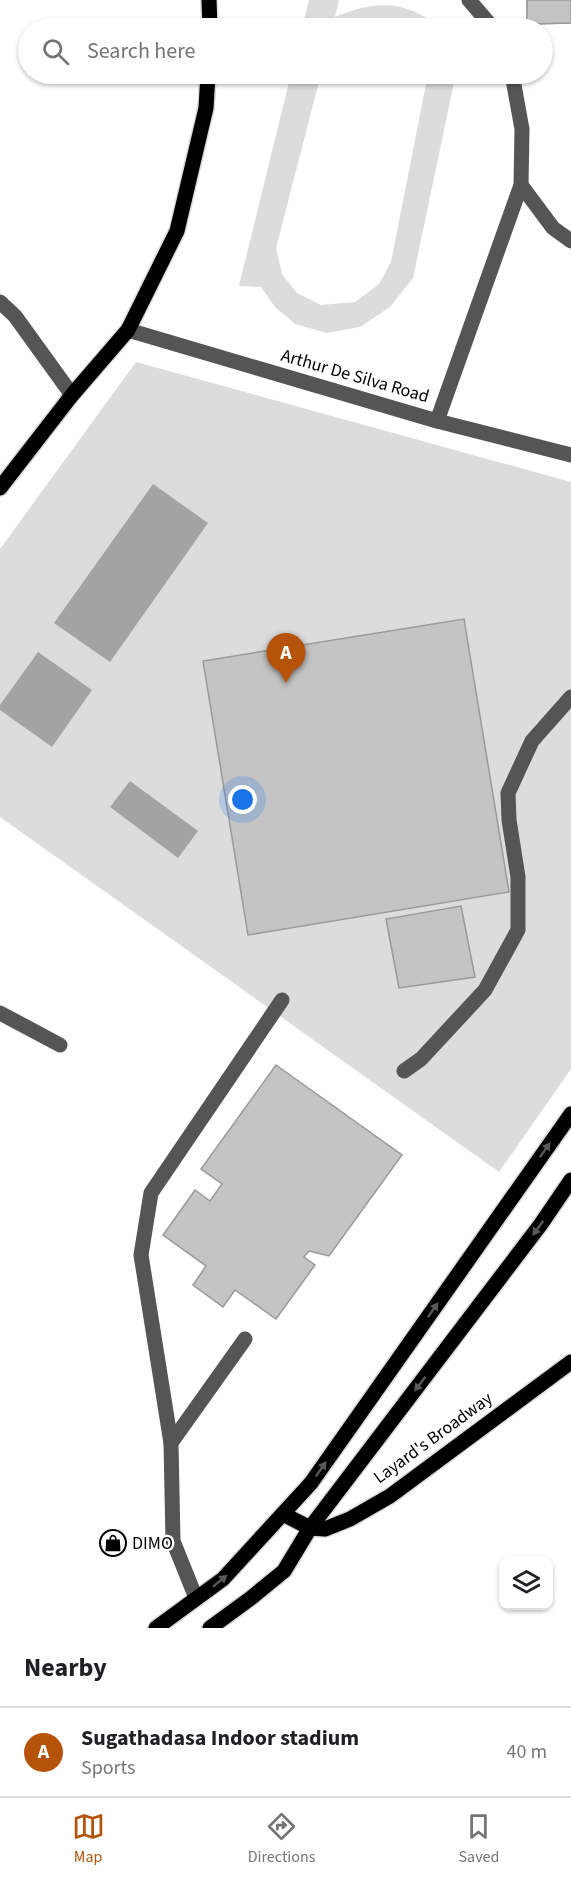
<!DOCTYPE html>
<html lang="en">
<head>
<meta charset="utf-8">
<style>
	body { margin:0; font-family:"Source Sans 3",sans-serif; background:#f6f6f6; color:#202124 }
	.controls { position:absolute; right:18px; bottom:18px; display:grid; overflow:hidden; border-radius:12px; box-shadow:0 2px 4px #0004 }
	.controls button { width:54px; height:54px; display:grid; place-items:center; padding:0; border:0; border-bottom:2px solid #e0e0e0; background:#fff; color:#202124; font:30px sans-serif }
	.you { position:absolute; left:243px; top:800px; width:21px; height:21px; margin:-15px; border:4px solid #fff; border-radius:50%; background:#1a73e8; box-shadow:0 0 0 9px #1a73e833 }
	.badge { display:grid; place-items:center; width:39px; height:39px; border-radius:50%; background:#b45309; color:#fff; font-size:20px; font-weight:700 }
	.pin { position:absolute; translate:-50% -50px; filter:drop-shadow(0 2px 3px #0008) }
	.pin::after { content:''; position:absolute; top:32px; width:21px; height:18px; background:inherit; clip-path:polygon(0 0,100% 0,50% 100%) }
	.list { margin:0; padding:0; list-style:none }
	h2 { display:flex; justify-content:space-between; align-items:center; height:78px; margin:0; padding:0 24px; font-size:26px }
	h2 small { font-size:20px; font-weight:400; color:#757577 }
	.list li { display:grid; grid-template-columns:39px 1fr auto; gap:18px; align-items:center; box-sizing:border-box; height:90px; padding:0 24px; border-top:2px solid #e0e0e0 }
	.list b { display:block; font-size:22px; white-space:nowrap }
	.list p { margin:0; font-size:20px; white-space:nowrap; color:#757577 }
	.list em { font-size:20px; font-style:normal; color:#757577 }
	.icon { flex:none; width:33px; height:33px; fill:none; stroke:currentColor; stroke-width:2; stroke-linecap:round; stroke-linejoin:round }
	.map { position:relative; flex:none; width:571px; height:1628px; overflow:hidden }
	.search { position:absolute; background:#fff; box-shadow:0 2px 4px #0004; left:18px; right:18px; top:18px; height:66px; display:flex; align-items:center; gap:15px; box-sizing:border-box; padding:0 21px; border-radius:33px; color:#757577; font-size:22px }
	.sheet { height:168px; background:#fff }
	nav { display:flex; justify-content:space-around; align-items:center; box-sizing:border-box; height:84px; border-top:2px solid #e0e0e0; background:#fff; font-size:16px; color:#757577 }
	nav a { display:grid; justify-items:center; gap:3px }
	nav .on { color:#b45309 }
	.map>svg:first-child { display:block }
	.green { fill:#dcdcdc }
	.water { fill:#a3a3a3 }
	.building { fill:#c4c4c4; stroke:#999; stroke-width:1.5 }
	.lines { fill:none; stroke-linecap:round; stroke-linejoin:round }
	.major-casing { stroke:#dbdbdb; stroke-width:18 }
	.minor { stroke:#555; stroke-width:15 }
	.major { stroke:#000; stroke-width:15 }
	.oneway { fill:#595959 }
	.labels { text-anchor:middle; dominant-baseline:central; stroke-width:4.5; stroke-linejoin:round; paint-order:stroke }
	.street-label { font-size:18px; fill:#000; stroke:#fff }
	.poi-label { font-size:18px; fill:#000; stroke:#fff; text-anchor:start }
</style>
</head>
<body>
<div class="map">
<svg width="571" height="1628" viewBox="0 0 571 1628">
	<rect width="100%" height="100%" fill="#fff"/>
	<g class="green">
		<path d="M 309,0 L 339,0 L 335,17 C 377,0 406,0 440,28 L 302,28 Z"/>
		<polygon points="291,74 321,74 276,248 282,274 297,293 321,305 355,302 379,284 391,262 428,74 455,74 455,78 413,278 390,307 360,327 327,333 295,324 275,307 261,287 239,286"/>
		<polygon points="136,362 571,482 571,1069 499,1172 0,817 0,549"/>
	</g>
	<g class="water">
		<polygon points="153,484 208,523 110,662 54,623"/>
		<polygon points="38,652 92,690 52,747 0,710 0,705"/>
		<polygon points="130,781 198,831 178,858 110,807"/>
	</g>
	<g class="building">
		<polygon points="527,0 571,0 571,23 527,24"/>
		<polygon points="527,0 571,0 571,23 527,24"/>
		<polygon points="464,619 509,892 248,935 203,661"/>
		<polygon points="461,906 475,977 399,988 386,919"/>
		<polygon points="276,1065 402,1155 329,1256 309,1251 304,1257 315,1265 276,1319 235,1290 223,1307 193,1285 206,1266 163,1235 195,1190 210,1201 222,1184 201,1169"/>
	</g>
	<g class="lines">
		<defs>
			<g id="major">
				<polyline points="209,0 210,28"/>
				<polyline points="0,488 72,395 128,330 177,231 206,108 208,74"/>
				<polyline points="283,1514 310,1528 325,1529 350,1519 390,1496 571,1362"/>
				<polyline points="156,1628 223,1579 311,1483 571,1114"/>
				<polyline points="210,1628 251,1598 284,1571 310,1528 541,1224 571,1180"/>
			</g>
		</defs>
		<use href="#major" class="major-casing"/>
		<g class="minor">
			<polyline points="469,0 493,28"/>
			<polyline points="521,185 553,228 571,241"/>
			<polyline points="0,302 15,316 72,395"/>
			<polyline points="128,330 437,421 571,455"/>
			<polyline points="437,421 521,185 522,129 512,74"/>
			<polyline points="0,1013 60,1045"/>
			<polyline points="404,1071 421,1059 485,990 518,930 518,877 509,820 508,793 532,741 571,697"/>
			<polyline points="171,1443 141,1255 151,1193 282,1000"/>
			<polyline points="196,1598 173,1541 171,1443 245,1339"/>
		</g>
		<use href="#major" class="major"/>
	</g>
	<defs><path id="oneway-solid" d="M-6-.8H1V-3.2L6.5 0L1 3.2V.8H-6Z" transform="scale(1.5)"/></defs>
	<g class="oneway">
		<use href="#oneway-solid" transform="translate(545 1150) rotate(-55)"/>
		<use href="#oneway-solid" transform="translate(538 1228) rotate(126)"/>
		<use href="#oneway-solid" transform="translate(433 1310) rotate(-55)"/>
		<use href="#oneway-solid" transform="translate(420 1384) rotate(127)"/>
		<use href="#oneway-solid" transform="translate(321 1469) rotate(-55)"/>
		<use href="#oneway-solid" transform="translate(220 1581) rotate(-39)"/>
	</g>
	<defs>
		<symbol id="shop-ring" viewBox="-11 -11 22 22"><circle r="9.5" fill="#fff" stroke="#000" stroke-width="1.5"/><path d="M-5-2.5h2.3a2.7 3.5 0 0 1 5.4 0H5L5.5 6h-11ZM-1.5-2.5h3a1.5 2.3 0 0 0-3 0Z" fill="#000"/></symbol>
	</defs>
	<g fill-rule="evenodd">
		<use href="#shop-ring" x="98" y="1528" width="30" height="30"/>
	</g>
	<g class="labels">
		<g class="street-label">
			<text transform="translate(355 376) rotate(16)">Arthur De Silva Road</text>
			<text transform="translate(433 1438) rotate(-36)">Layard's Broadway</text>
		</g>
		<g class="poi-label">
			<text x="132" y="1543">DIMO</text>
		</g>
	</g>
</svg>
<div class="controls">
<button><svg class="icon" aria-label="layers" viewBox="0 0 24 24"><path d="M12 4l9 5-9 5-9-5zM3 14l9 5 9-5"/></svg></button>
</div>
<div class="you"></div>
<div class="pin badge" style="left:286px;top:683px">A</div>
<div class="search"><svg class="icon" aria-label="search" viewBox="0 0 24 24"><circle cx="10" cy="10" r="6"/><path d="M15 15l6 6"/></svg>Search here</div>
</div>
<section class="sheet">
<h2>Nearby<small></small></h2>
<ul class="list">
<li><span class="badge">A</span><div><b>Sugathadasa Indoor stadium</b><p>Sports</p></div><em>40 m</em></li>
</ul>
</section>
<nav>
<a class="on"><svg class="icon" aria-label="map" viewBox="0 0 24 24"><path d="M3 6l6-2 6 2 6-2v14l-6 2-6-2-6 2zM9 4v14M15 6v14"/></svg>Map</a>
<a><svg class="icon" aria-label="directions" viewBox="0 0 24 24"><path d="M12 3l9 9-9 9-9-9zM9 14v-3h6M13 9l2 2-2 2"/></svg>Directions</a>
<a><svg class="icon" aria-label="saved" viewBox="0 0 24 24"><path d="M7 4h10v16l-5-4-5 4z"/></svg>Saved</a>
</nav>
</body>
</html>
